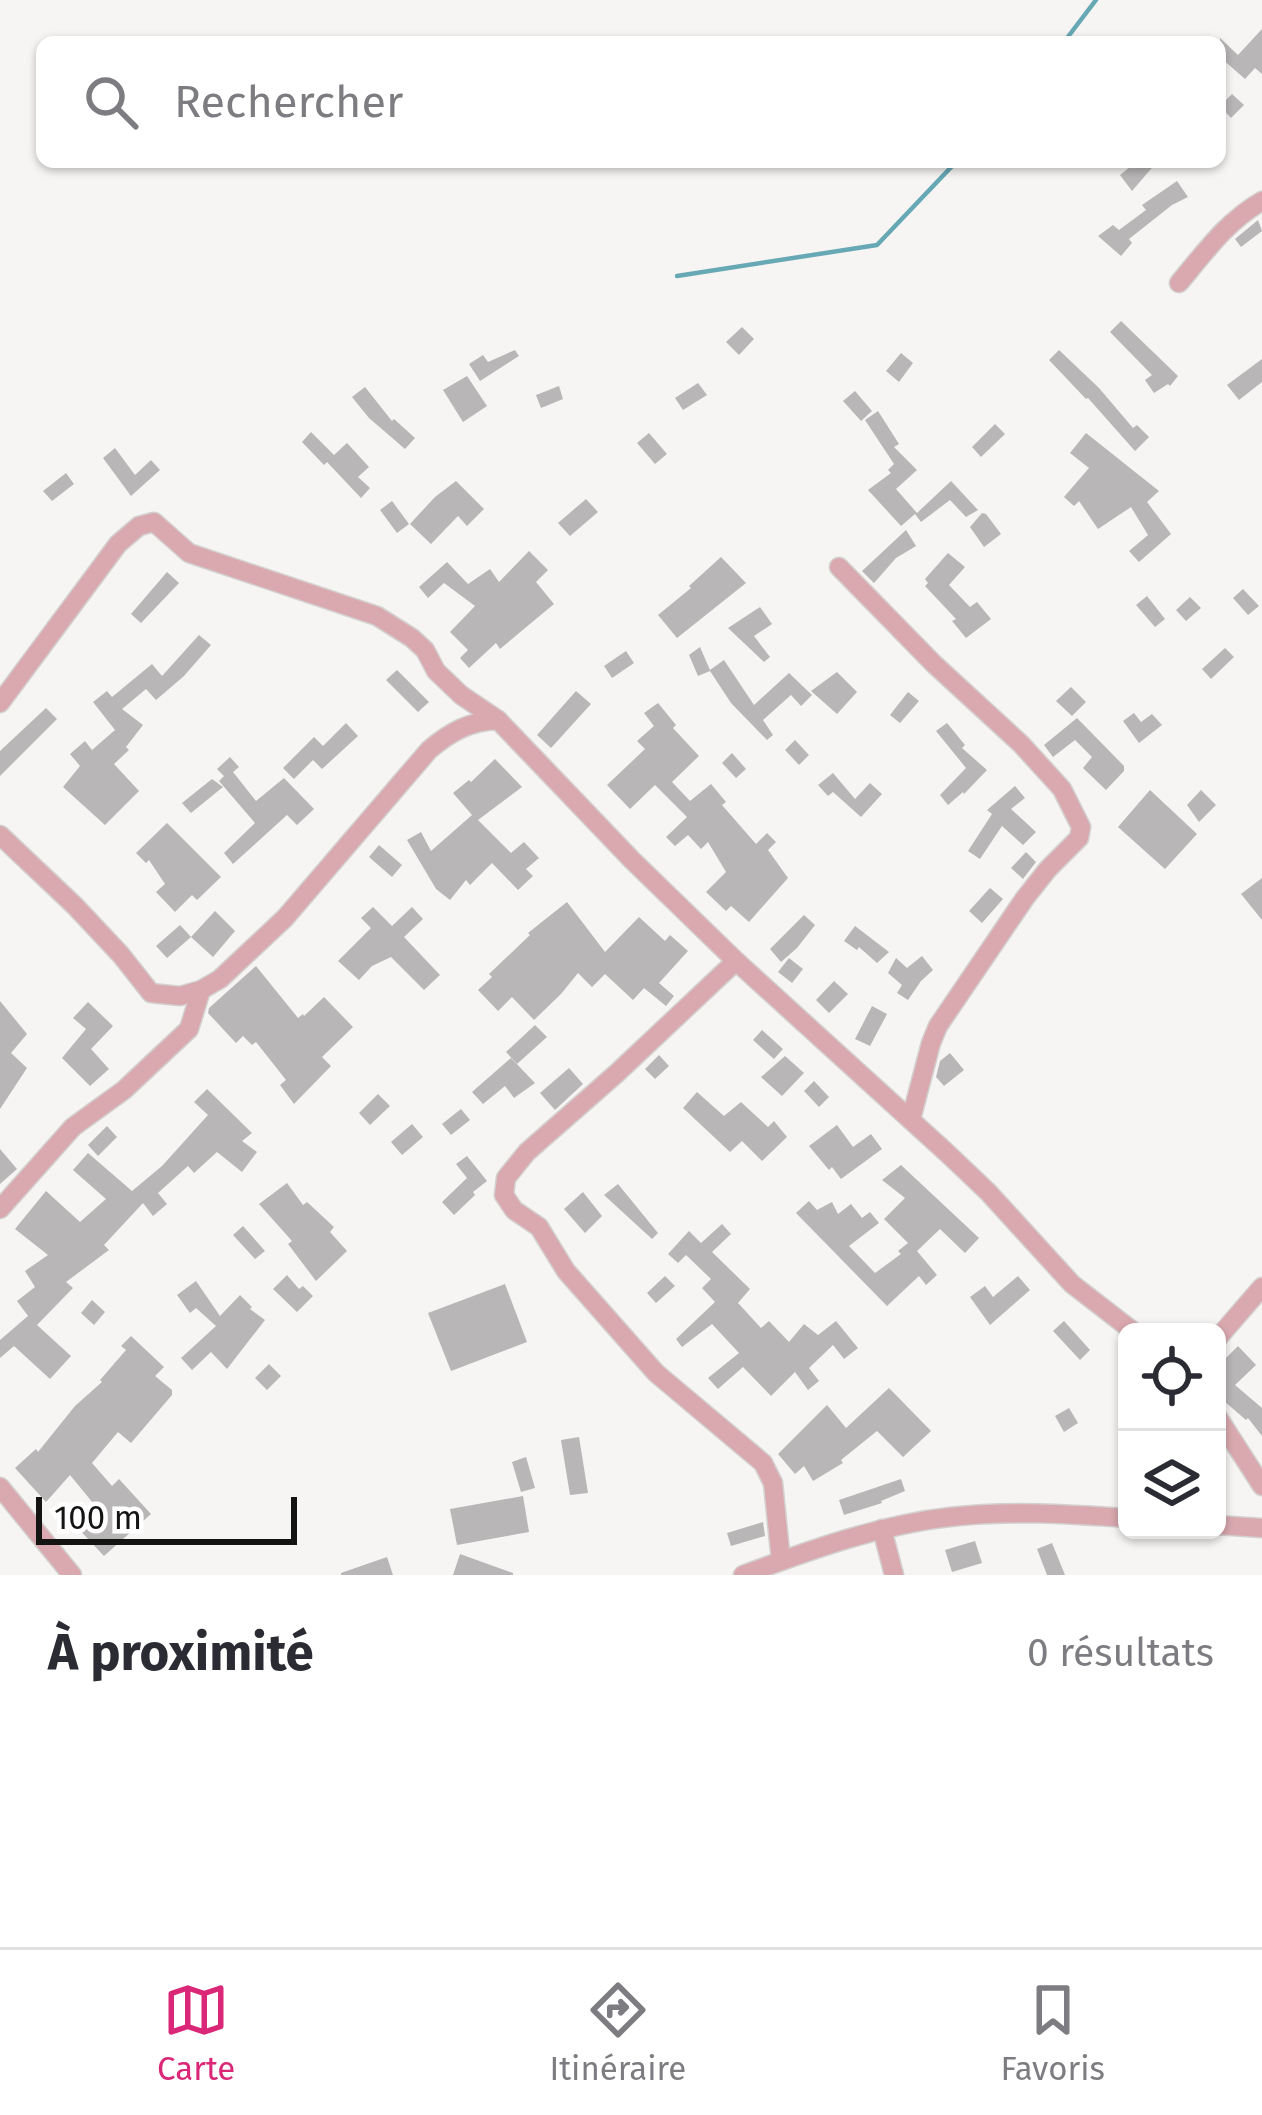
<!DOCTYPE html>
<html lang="fr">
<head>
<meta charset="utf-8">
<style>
	body { margin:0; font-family:"Fira Sans",sans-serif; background:#f2f2f3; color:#2b2b33 }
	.controls { position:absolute; right:36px; bottom:36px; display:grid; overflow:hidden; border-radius:18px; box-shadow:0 3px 9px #0004 }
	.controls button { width:108px; height:108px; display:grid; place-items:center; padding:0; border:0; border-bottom:3px solid #e1e1e2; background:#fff; color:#2b2b33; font:60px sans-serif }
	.scale { position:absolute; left:36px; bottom:30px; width:261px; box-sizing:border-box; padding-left:12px; border:6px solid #141413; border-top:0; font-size:33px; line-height:42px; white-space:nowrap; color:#141413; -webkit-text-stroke:9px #fff; paint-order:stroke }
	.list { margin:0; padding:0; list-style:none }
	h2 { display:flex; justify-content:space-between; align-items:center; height:156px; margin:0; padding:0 48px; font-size:51px }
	h2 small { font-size:39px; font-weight:400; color:#7c7c81 }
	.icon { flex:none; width:66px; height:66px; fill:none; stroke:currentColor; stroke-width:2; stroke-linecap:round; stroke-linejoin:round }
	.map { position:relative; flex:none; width:1262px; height:1575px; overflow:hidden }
	.search { position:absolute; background:#fff; box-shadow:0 3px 9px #0004; left:36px; right:36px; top:36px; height:132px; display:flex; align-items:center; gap:30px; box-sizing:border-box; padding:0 42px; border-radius:18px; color:#7c7c81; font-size:45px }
	.sheet { height:372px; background:#fff }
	nav { display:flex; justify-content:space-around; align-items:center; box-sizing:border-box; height:168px; border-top:3px solid #e1e1e2; background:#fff; font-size:33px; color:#7c7c81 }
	nav a { display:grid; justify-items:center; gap:6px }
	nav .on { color:#db2777 }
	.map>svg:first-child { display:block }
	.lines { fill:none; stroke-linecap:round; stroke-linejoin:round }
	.stream { stroke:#67a8b5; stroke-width:4.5 }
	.building { fill:#b9b6b7 }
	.minor-casing { stroke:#d3d1cf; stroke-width:21 }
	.minor { stroke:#daa9b0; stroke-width:18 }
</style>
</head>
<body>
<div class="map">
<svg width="1262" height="1575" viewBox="0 0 1262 1575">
	<rect width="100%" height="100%" fill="#f7f5f3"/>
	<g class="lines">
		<g class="stream">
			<polyline points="1064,42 1096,0"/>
			<polyline points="677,276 877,245 956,162"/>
		</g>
	</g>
	<g class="building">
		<polygon points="1262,29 1262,74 1255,68 1245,79 1220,57 1220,38 1238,55"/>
		<polygon points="1232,94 1244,105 1231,118 1220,106"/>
		<polygon points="1136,162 1157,162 1132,191 1120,175"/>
		<polygon points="1177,181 1188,197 1172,205 1129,239 1132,243 1121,256 1098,236 1113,225 1119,230 1146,210 1142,205"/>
		<polygon points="1258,220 1262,231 1241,247 1235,239"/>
		<polygon points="1121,321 1178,376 1170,386 1168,384 1154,393 1145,380 1152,375 1110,332"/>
		<polygon points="742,327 754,339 739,355 726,342"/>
		<polygon points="515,350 519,356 480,381 469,364 483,355 488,362"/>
		<polygon points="1059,350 1099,388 1133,428 1137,425 1149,437 1135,451 1088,398 1086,399 1049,360"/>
		<polygon points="901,353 913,363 899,382 886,371"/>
		<polygon points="1262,359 1262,382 1239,400 1227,385"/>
		<polygon points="467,376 487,406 463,422 443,390"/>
		<polygon points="698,383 707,395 683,410 675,398"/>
		<polygon points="559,386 563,399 541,408 536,395"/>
		<polygon points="365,387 392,421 394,419 415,438 405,449 369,418 352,397"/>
		<polygon points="855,391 872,411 861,421 843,401"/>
		<polygon points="878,411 899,444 894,447 917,470 896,489 917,513 951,481 978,510 966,517 950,500 921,522 915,514 901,526 868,490 891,473 888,470 894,464 865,420"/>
		<polygon points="995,424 1005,434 981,457 972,447"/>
		<polygon points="311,432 334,455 347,443 369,467 358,477 370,488 361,498 327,462 324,465 302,442"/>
		<polygon points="649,433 667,454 655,464 637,443"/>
		<polygon points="1086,433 1159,491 1147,502 1171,534 1139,562 1129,551 1148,535 1131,507 1098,529 1079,501 1074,506 1064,497 1089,468 1070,453"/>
		<polygon points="115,448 135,475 151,460 160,470 131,496 103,458"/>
		<polygon points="66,473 74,484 52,501 43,491"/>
		<polygon points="456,481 484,509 467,526 458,516 431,544 410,524 435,497"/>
		<polygon points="586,499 598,512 570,536 558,523"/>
		<polygon points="392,501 409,524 397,533 380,510"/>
		<polygon points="982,513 986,514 1001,534 984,547 970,527"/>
		<polygon points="906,530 916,546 896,558 874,583 862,571"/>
		<polygon points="529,551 548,570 536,582 554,604 500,649 496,643 469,668 460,658 468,650 450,632 475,606 444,583 428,598 419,587 447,562 468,584 490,569 499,582"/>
		<polygon points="948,553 965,567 949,585 970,607 977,602 991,619 966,638 952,621 956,619 925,586 928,583 925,579"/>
		<polygon points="721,557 746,583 677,638 658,615 691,588 689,586"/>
		<polygon points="167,572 179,583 141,623 131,614"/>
		<polygon points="1243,589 1259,606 1248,615 1233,598"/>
		<polygon points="1147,596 1165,619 1155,627 1136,605"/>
		<polygon points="1190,597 1201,608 1186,621 1176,610"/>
		<polygon points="760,607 772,624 754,636 770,657 764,662 728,628"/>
		<polygon points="199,635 211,645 184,676 156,700 146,689 122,709 143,725 126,747 129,750 114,764 139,791 105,825 63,787 80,766 70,754 85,741 92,750 115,730 93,702 107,691 112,697 152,664 162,676"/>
		<polygon points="700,647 710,670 724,660 754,705 789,673 812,695 801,706 791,695 763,720 773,735 767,740 731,703 710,671 698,676 689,655"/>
		<polygon points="1225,648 1234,657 1211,679 1202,669"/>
		<polygon points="626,651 634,663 612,678 604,666"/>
		<polygon points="397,670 429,702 418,712 386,680"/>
		<polygon points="837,672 857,692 837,714 811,691"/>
		<polygon points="1071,687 1086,702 1072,716 1056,701"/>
		<polygon points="576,691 591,704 551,748 537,735"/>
		<polygon points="908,692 919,701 900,723 890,715"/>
		<polygon points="658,703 676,725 673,728 699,756 672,782 690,801 711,784 726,802 722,805 756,844 767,833 776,842 768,850 788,878 749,922 731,906 726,911 706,892 726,872 708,842 701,849 688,835 675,846 666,837 687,817 655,785 630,809 607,785 645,749 637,741 654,726 644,713"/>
		<polygon points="46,708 57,719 0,776 0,751"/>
		<polygon points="1134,713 1141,722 1152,714 1162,725 1139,743 1123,721"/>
		<polygon points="1077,718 1124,766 1124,771 1106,790 1083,768 1092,757 1075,740 1053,757 1044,745"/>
		<polygon points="346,723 358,736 322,769 313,760 294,779 283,768 314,737 323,746"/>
		<polygon points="947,723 965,745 962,748 987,770 964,794 963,792 948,805 940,795 966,768 936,731"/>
		<polygon points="795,740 809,755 799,765 785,750"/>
		<polygon points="732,753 746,769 736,778 722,763"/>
		<polygon points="230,757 239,767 233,772 256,801 284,778 314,809 297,825 287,815 233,864 224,853 255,823 219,781 224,776 217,769"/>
		<polygon points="495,759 522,787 478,820 511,853 524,842 539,858 526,869 533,876 518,890 492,863 470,885 466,880 450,900 436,889 407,840 421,832 431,851 472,815 453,793 469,780 471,782"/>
		<polygon points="833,773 855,799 870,783 882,794 861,817 833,792 828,796 818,785"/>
		<polygon points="212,779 223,787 191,813 182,803"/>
		<polygon points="1015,786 1025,798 1011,809 1036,832 1023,845 1002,826 980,859 968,851 992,814 987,810"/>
		<polygon points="1150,790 1197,834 1165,869 1118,827"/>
		<polygon points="1201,790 1216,805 1199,822 1187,805"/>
		<polygon points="167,823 221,877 197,900 192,895 175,912 156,892 165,884 149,860 146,863 136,853"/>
		<polygon points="379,845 402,865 392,877 369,857"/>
		<polygon points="1026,852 1036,862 1023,879 1011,868"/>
		<polygon points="1262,878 1262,920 1241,894"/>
		<polygon points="990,888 1003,899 982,923 969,911"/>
		<polygon points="567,902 605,952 639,917 665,941 670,935 688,951 659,983 674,996 666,1006 644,988 633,1000 605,974 592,987 578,973 561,994 534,1020 512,997 498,1011 478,990 492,977 489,974 530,935 528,933"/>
		<polygon points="373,907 392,926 412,907 423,919 404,937 440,975 424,990 391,957 372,966 359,980 338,961 371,928 361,918"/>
		<polygon points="215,911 235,931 213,957 191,937"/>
		<polygon points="804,915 815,925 797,948 781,962 770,949"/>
		<polygon points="180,925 191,937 167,958 156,946"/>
		<polygon points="855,926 889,952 877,963 859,947 857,950 844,941"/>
		<polygon points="922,956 933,970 921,981 908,1000 897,993 902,985 888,973 896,958 907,968"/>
		<polygon points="789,958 803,969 792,983 778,972"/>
		<polygon points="256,966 298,1018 303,1014 304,1016 324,997 353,1027 322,1057 331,1066 294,1104 280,1085 286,1080 256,1042 252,1045 243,1036 236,1043 208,1013 209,1008"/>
		<polygon points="834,981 848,994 829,1013 816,1000"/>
		<polygon points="0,1001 27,1034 11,1053 27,1068 0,1109"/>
		<polygon points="88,1002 113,1026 91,1049 109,1069 90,1086 62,1058 86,1029 73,1018"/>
		<polygon points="872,1006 887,1014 870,1046 855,1039"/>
		<polygon points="535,1025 547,1037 517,1064 506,1052"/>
		<polygon points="762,1030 783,1049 774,1059 753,1040"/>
		<polygon points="950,1053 964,1070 944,1086 936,1077 940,1061"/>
		<polygon points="659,1055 669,1066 655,1079 645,1069"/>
		<polygon points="785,1056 804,1073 782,1096 761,1077"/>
		<polygon points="511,1058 535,1083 514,1098 505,1086 483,1104 472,1092"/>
		<polygon points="569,1068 583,1084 555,1110 540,1093"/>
		<polygon points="814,1081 829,1097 819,1107 804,1091"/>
		<polygon points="207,1089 252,1133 242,1141 257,1152 242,1172 217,1152 194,1173 188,1166 158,1193 167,1204 153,1216 143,1203 104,1245 109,1250 66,1282 73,1288 37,1325 71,1356 50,1379 14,1346 0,1358 0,1340 28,1316 17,1301 35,1287 25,1271 48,1255 15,1229 46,1191 80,1222 106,1199 73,1170 88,1153 132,1191 162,1166 208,1115 194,1102"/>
		<polygon points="697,1092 724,1116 741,1102 768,1127 774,1121 787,1137 762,1161 742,1141 730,1152 683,1108"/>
		<polygon points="378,1094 390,1106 370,1125 359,1113"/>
		<polygon points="461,1109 470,1120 451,1135 442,1124"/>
		<polygon points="412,1124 423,1137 402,1155 391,1142"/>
		<polygon points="837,1125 853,1147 871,1134 882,1149 841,1179 832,1167 829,1170 809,1146"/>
		<polygon points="107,1126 117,1137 98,1156 88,1145"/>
		<polygon points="0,1149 17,1169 0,1184"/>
		<polygon points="467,1156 487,1181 473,1192 475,1195 454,1215 442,1202 467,1178 456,1164"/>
		<polygon points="901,1165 979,1238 965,1253 940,1229 917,1251 937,1275 926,1285 919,1276 887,1306 796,1213 809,1201 817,1210 832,1202 838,1214 851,1204 862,1218 870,1212 879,1223 849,1246 875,1273 901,1254 898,1251 908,1243 884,1219 905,1198 882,1180"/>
		<polygon points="287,1183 303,1205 307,1202 334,1227 330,1232 347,1251 316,1281 288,1244 292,1241 259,1204"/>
		<polygon points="618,1184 658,1233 652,1239 604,1195"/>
		<polygon points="583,1192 602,1216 585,1233 564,1209"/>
		<polygon points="722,1224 731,1234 712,1252 750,1289 738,1303 761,1328 769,1321 789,1342 804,1324 818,1335 836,1321 858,1348 844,1359 833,1345 809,1368 819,1381 808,1390 795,1372 771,1396 743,1367 718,1389 708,1378 739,1353 712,1324 682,1347 676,1339 715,1302 702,1288 711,1279 686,1255 678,1263 668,1254 689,1231 701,1243"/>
		<polygon points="243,1226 265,1251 255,1259 233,1235"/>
		<polygon points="287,1275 299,1289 303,1286 313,1296 297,1312 273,1289"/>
		<polygon points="665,1276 675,1286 656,1303 647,1293"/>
		<polygon points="1018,1276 1030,1290 990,1325 970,1297 985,1286 993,1297"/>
		<polygon points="196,1281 220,1316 240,1295 252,1307 250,1309 265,1320 227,1369 211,1352 192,1370 181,1358 216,1326 196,1308 190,1313 177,1295"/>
		<polygon points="505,1284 527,1342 451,1371 428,1313"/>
		<polygon points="92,1300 105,1312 94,1325 81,1313"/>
		<polygon points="1064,1321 1090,1350 1080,1360 1053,1331"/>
		<polygon points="131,1336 164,1367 155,1376 172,1390 172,1395 131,1443 118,1432 92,1463 112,1486 119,1479 151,1514 104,1556 72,1522 93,1503 70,1475 46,1502 15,1468 36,1449 38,1452 75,1406 102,1382 100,1380 126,1350 121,1346"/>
		<polygon points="1238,1346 1256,1365 1235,1385 1262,1408 1262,1436 1248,1418 1246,1420 1217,1395 1217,1367"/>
		<polygon points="269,1364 281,1376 267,1390 255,1378"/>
		<polygon points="889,1388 931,1431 903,1457 877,1431 841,1460 843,1463 813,1481 804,1466 795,1474 778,1454 827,1405 846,1428"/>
		<polygon points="1069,1408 1078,1423 1064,1432 1055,1416"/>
		<polygon points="579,1437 588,1493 570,1495 561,1440"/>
		<polygon points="526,1457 535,1488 521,1492 512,1462"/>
		<polygon points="901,1479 905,1491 881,1501 882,1503 844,1515 839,1500"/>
		<polygon points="523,1496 529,1532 457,1545 450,1509"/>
		<polygon points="763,1522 765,1536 731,1546 727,1533"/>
		<polygon points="975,1541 982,1563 952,1572 945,1550"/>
		<polygon points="1052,1543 1065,1575 1047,1575 1037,1549"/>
		<polygon points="460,1554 513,1573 513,1575 453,1575"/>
		<polygon points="387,1557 393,1575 341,1575 341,1573"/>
	</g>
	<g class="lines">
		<defs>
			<g id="minor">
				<path d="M 1179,283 C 1205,252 1227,221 1262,201"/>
				<polyline points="839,567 934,664 1021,744 1062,789 1081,827 1079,838 1048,869 1025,898 938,1026 931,1043 911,1119"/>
				<polyline points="0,703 118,544 139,526 154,522 189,553 377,616 412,638 425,650 436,671 461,695 498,720"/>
				<path d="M 0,835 L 75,906 L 121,955 L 151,993 L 180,996 L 201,990 L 220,979 L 285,918 L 429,750 C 450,732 470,721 498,720 L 632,860 L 736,961 L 947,1153 L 988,1192 L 1072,1284 L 1134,1332"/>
				<polyline points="736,961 617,1073 527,1152 506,1178 504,1195 514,1210 539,1227 566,1271 656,1373 763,1463 773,1483 781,1561"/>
				<polyline points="0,1209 73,1127 124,1090 189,1029 201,990"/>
				<polyline points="1217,1339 1262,1287"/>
				<polyline points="1217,1416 1262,1486"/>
				<polyline points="0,1487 72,1575"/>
				<polyline points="1217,1525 1262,1528"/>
				<polyline points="882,1529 894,1575"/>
				<path d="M 743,1575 C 810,1550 879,1525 950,1517 C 1009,1510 1068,1514 1127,1518"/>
			</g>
		</defs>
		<use href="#minor" class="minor-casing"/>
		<use href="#minor" class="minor"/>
	</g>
</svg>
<div class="controls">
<button><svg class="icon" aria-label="locate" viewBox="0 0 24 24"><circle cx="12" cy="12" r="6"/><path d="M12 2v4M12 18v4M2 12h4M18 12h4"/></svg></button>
<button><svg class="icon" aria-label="layers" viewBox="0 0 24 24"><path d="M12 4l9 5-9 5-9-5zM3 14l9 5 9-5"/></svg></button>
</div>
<div class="scale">100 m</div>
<div class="search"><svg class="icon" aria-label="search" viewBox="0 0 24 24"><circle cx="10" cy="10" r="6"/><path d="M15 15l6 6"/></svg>Rechercher</div>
</div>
<section class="sheet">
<h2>À proximité<small>0 résultats</small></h2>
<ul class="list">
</ul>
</section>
<nav>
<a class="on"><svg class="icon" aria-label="map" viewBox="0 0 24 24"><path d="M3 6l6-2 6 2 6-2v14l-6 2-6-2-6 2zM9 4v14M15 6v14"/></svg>Carte</a>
<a><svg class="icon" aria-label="directions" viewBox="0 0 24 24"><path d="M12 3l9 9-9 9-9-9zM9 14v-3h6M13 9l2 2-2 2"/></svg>Itinéraire</a>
<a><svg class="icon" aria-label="saved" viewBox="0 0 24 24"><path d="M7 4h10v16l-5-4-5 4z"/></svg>Favoris</a>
</nav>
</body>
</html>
